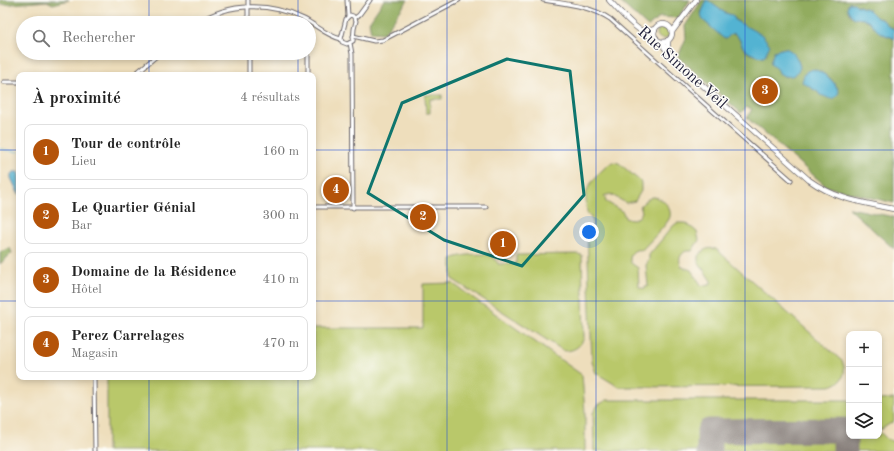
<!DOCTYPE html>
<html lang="fr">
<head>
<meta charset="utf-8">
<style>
	body { margin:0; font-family:"Old Standard TT",serif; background:#f6f6f6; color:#222 }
	.controls { position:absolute; right:12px; bottom:12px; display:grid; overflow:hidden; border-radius:8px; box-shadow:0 2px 6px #0003 }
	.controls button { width:36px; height:36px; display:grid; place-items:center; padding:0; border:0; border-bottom:1px solid #e0e0e0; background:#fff; color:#222; font:20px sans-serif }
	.you { position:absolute; left:589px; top:232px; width:14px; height:14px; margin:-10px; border:3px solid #fff; border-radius:50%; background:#1a73e8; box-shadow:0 0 0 6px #1a73e833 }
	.badge { display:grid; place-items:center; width:26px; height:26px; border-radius:50%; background:#b45309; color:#fff; font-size:13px; font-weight:700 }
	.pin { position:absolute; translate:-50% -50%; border:2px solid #fff; box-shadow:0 1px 4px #0006 }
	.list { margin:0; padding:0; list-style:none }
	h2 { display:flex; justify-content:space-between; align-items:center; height:52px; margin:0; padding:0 16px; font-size:17px }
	h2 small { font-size:13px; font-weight:400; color:#767676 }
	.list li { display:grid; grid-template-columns:26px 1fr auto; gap:12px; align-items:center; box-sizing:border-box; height:56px; margin:0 8px 8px; padding:0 8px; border:1px solid #e0e0e0; border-radius:8px }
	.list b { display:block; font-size:15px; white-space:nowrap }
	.list p { margin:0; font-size:13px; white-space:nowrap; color:#767676 }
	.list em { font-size:13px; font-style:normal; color:#767676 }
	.icon { flex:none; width:22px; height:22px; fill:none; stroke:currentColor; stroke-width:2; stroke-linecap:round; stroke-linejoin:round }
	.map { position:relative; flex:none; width:894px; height:451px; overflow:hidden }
	.search { position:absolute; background:#fff; box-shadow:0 2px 6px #0003; left:16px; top:16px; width:300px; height:44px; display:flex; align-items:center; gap:10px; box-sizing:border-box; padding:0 14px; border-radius:22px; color:#767676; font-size:15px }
	.panel { position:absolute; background:#fff; box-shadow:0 2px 6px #0003; left:16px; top:72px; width:300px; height:308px; border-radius:8px }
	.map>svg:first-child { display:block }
	.green { fill:#b9c86a; stroke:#6e7552 }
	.forest { fill:#92ac5e; stroke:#5a674c; fill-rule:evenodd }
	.water { fill:#53b3d2; stroke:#3a6a86 }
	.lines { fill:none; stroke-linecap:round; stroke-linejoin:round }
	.stream { stroke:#53b3d2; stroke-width:1 }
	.runway { stroke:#88807c; stroke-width:25 }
	.street-casing { stroke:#696468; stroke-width:5 }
	.secondary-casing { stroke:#696468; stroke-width:6 }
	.street { stroke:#fff; stroke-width:3 }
	.secondary { stroke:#fff; stroke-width:4.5 }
	.marked { fill:none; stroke:#0f766e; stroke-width:3; stroke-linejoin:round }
	.grid { fill:none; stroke:#1d4ed8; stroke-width:1; stroke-opacity:0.55 }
	.labels { text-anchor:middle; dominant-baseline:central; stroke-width:3; stroke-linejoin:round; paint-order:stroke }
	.street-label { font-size:16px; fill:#22223b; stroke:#fdfcf7 }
</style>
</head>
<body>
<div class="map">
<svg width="894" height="451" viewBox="0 0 894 451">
	<rect width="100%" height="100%" fill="#fdfcf7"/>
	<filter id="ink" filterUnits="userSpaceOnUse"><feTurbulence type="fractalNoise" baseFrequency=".025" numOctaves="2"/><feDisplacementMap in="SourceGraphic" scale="8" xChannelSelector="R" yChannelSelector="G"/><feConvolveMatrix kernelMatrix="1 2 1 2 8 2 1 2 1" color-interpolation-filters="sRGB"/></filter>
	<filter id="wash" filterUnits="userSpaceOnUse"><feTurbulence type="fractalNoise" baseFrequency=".012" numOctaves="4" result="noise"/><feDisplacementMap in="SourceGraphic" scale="16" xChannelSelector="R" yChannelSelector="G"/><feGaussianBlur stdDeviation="0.9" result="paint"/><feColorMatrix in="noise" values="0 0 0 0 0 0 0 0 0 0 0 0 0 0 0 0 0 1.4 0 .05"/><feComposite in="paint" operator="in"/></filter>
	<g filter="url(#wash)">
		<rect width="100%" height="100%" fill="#eedebc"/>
		<g class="green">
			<circle cx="663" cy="33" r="6"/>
			<polygon points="425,95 442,95 442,99 430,99 430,113 426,113"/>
			<path d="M 613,162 L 619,163 L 641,182 L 641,191 L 635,201 L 626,203 L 610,194 L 608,195 L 606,195 L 604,197 L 606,199 L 605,201 L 623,212 L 625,218 L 631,220 L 639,217 L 642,212 L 640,206 C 644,202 648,198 653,197 C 663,197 674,210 669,219 C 664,228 649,242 642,250 C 633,248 628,255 631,263 L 638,268 L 639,287 L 645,289 L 645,286 L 648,286 L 646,265 L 649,260 L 649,255 L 673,226 L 677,223 L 686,223 L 697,232 L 699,240 L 692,251 L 686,251 C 679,255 678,261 682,267 L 691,270 L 702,286 L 704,285 L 706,286 L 711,284 L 711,281 L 698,261 L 698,256 C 703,250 707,247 716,249 L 842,361 C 848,373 842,383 830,386 L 619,387 L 596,373 L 592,362 L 587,231 C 595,226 594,218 587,213 C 587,207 585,199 586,193 C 588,184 605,165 613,162 Z"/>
			<path d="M 577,254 L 582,255 L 584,338 C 580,347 574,351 564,351 L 452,279 L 452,259 C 458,255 482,253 489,255 C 493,256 497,260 498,264 L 516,264 L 516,255 Z"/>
			<polygon points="452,283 582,375 585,412 585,451 107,451 107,377 313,377 313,328 423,328 423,284"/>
			<polygon points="894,399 894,421 879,431 887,439 894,442 894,451 594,451 593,413 598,405 607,400 849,400 849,436 879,436 879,400"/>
		</g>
		<g class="forest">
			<polygon points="0,0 69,0 53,4 47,1 0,5"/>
			<polygon points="384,0 408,0 384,33 371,32 369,22"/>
			<polygon points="618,0 690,0 678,18 660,17 648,27"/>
			<path d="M 702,0 L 894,0 L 894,29 L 888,26 L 882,19 L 877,18 L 869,10 L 850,2 L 848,4 C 846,23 862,16 869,21 C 873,24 875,29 880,32 C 884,36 889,35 894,39 L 894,203 L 827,187 L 747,118 L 752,109 L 747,107 L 741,113 L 678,57 L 686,38 L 685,26 ZM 708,1 L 725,13 L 732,15 C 740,28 759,31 769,44 L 766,55 L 762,57 C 755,55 745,54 742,45 C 740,41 739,37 735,34 L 730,34 L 726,39 L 703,20 L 701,12 ZM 785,48 C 793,51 797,58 800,66 L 787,77 L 781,74 L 776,67 L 772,65 L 771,60 L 774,51 ZM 819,71 L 830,78 L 838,88 L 825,96 L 820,95 L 818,92 L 802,82 L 806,72 Z"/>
			<polygon points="850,208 894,217 894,249 849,208"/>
			<polygon points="10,248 12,253 0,264 0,252"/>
		</g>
		<g class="water">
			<path d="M 707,0 L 725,13 L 732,15 L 736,21 L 762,35 L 770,45 L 764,57 L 762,57 C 755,55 745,53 742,45 C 740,41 739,37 735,34 L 732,33 L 726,39 L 723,38 L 703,20 C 698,13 706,8 705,1 Z"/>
			<path d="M 849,3 L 854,3 L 856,5 L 869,10 L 877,18 L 883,20 L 888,26 L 894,29 L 894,39 C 890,35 886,36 881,33 C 875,30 873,25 868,20 C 855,16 855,23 847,8 Z"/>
			<path d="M 785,48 C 794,51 798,58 800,68 L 795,75 C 789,77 784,77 779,73 C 778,67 774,67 770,64 L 774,51 Z"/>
			<path d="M 813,69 C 824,72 835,81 839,92 C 833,104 829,97 820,95 L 818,92 L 802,82 L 804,75 L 807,71 Z"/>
			<polygon points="14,172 19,172 19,195 11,178 11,174"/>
		</g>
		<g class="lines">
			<polyline class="stream" points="0,149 19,152"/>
			<polyline class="runway" points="709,451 709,431 845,430 845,451"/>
		</g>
	</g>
	<g filter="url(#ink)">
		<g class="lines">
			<defs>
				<g id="street">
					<polyline points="248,0 248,23"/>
					<polyline points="347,0 348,16"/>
					<path d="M 543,0 C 566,4 591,6 610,19 L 725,122 L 791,180"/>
					<polygon points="350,15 353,16 356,21 354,29 353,41 347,44 342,42 341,39 346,19"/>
					<polyline points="355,18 359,15 370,0"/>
					<path d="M 197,23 C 230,2 270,2 304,19 C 316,25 327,36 341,39"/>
					<polyline points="353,36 374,41 383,40 459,0"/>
					<polyline points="350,43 352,54 353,208"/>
					<polyline points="249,53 249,75"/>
					<polyline points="134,75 160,53"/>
					<polyline points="308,75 308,53"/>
					<polyline points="4,82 19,82"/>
					<polyline points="313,207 486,207"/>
					<polyline points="94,377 95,451"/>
				</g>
				<g id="secondary">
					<path d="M 609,0 C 621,13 639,34 656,38"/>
					<circle cx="663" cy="33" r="9"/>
					<polyline points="641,30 648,31 655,29"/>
					<polyline points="672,32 696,0"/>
					<path d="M 663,42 L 664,47 L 673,59 L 809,180 C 837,200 861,202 894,209"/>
					<polyline points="668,54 668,40"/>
				</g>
			</defs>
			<use href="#street" class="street-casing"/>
			<use href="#secondary" class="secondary-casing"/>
			<use href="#street" class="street"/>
			<use href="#secondary" class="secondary"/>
		</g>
	</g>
	<path class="marked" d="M 507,59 L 570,71 L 584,195 L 522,266 L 444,240 L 368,193 L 402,103 Z"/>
	<path class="grid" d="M 149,0 L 149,23M 298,0 L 298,23M 447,0 L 447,451M 596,0 L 596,451M 745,0 L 745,451M 149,53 L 149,75M 298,53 L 298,75M 0,150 L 19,150M 313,150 L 894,150M 0,301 L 19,301M 313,301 L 894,301M 149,377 L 149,451M 298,377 L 298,451"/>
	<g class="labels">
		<g class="street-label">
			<text transform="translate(682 68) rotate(42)">Rue Simone Veil</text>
		</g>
	</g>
</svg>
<div class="controls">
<button>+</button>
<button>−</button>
<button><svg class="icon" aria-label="layers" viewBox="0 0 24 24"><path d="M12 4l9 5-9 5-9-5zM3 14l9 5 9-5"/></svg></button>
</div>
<div class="you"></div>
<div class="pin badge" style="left:503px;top:244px">1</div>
<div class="pin badge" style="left:423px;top:217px">2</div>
<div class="pin badge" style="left:765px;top:91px">3</div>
<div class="pin badge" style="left:336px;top:190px">4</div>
<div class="search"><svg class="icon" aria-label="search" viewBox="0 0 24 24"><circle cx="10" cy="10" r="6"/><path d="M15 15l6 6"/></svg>Rechercher</div>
<section class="panel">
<h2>À proximité<small>4 résultats</small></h2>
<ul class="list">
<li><span class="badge">1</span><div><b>Tour de contrôle</b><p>Lieu</p></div><em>160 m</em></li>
<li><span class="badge">2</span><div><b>Le Quartier Génial</b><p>Bar</p></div><em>300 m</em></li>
<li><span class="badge">3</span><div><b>Domaine de la Résidence</b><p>Hôtel</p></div><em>410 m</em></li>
<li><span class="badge">4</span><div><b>Perez Carrelages</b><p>Magasin</p></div><em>470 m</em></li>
</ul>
</section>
</div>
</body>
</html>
